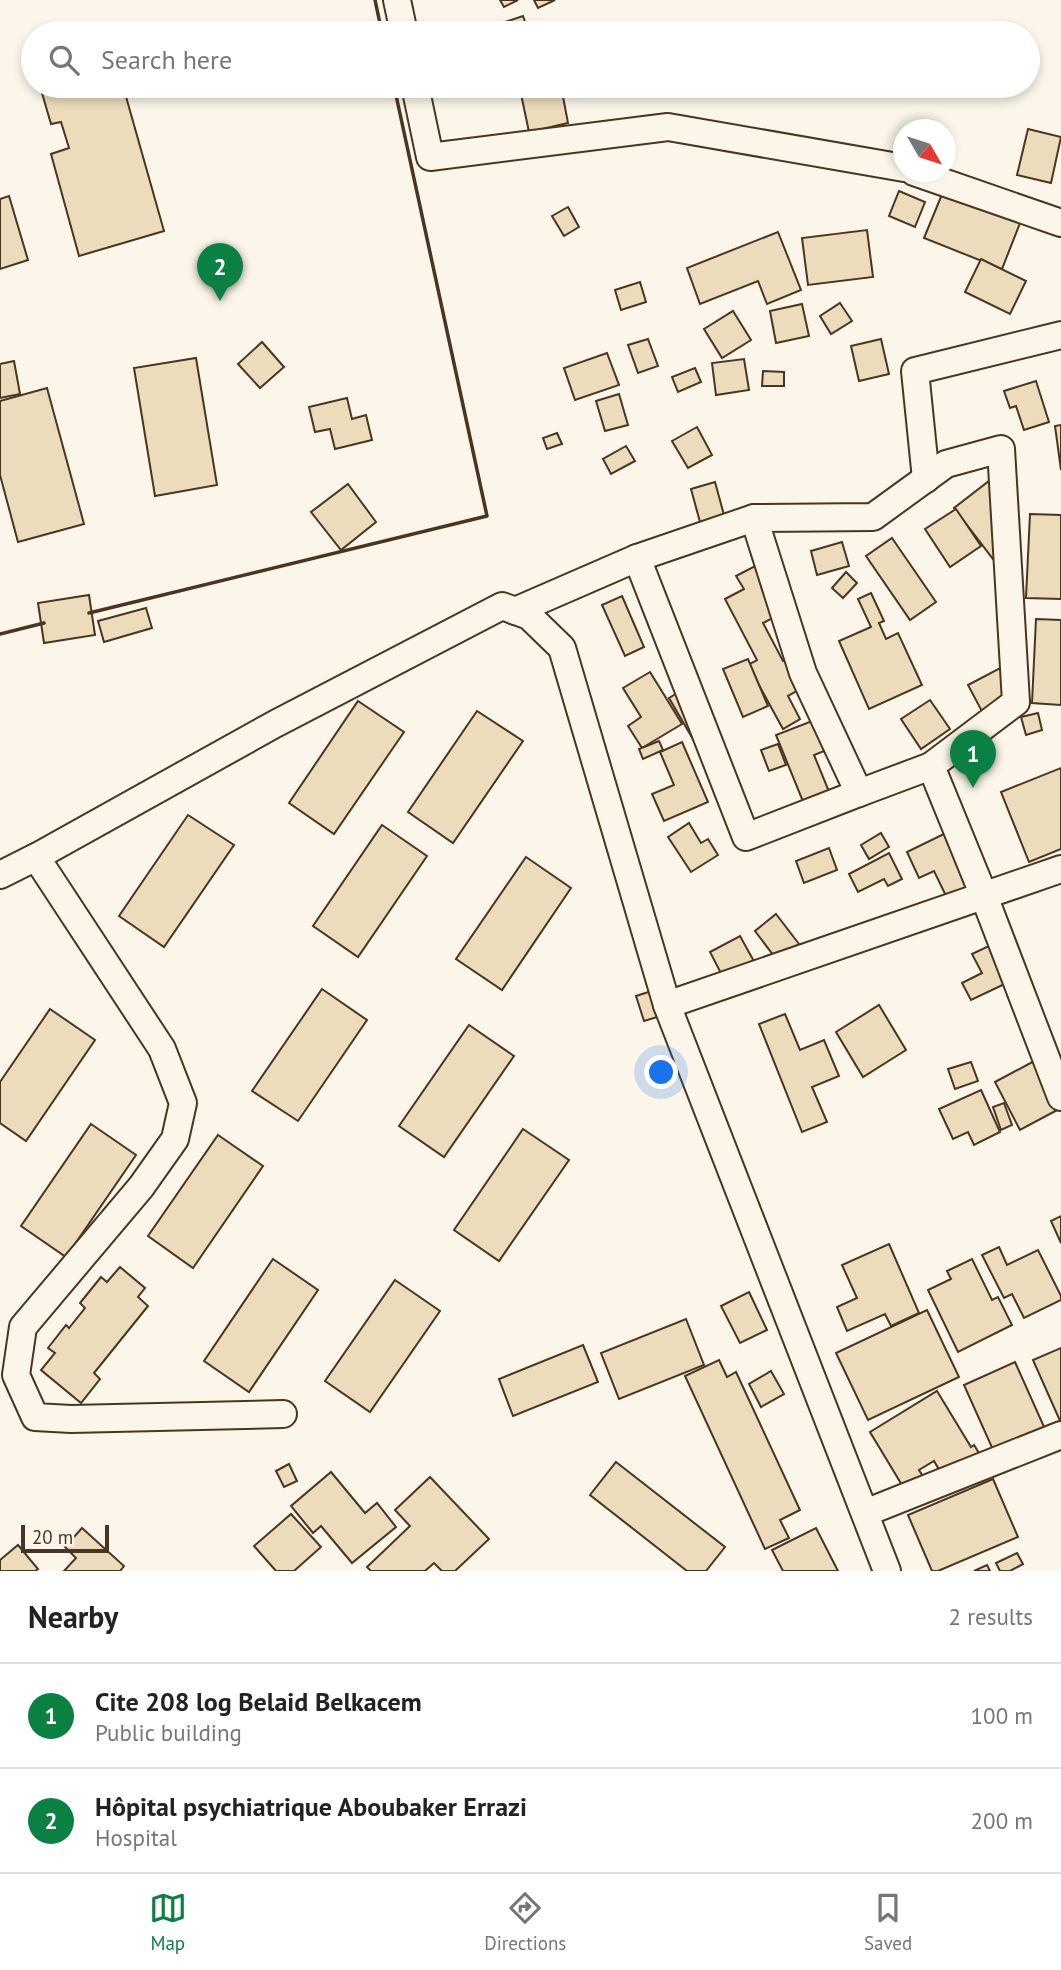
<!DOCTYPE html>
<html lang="en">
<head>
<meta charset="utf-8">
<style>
	body { margin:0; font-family:"PT Sans",sans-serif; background:#f2f2f2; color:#222 }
	.compass { position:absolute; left:893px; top:119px; width:63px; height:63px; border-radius:50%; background:#fff; box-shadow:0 4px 10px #0003; rotate:129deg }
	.scale { position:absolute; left:21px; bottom:18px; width:88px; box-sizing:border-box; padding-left:7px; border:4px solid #4a3520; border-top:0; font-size:19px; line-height:24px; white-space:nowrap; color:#4a3520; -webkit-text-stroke:5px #fbf6e9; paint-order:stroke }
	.you { position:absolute; left:662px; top:1073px; width:24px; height:24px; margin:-18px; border:5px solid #fff; border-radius:50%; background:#1a73e8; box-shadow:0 0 0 10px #1a73e833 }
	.badge { display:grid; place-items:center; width:46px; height:46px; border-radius:50%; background:#0b8043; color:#fff; font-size:23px; font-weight:700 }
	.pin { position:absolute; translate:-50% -58px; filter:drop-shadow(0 2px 4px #0008) }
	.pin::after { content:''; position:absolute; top:37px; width:24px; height:21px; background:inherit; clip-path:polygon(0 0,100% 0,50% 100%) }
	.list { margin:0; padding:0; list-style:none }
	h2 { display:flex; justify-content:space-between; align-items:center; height:91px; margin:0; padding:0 28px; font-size:30px }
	h2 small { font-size:23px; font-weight:400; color:#767676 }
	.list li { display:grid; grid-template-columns:46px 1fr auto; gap:21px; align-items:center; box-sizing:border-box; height:105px; padding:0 28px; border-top:2px solid #e0e0e0 }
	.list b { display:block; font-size:26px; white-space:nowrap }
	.list p { margin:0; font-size:23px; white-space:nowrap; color:#767676 }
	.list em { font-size:23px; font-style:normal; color:#767676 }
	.icon { flex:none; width:38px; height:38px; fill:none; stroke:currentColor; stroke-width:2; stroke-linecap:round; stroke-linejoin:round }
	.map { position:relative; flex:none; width:1061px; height:1571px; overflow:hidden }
	.search { position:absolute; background:#fff; box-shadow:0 4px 10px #0003; left:21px; right:21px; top:21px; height:77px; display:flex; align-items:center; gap:18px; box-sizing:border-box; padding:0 24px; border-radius:38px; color:#767676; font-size:26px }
	.sheet { height:301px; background:#fff }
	nav { display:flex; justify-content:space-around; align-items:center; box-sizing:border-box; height:98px; border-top:2px solid #e0e0e0; background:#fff; font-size:19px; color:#767676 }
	nav a { display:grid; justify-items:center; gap:4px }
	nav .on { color:#0b8043 }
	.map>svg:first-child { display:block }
	.building { fill:#ecdcbc; stroke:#4a3520; stroke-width:2 }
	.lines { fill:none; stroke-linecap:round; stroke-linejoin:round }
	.minor-casing { stroke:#4a3520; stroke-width:30 }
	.minor { stroke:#fbf6e9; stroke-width:26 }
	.wall { stroke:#4a3520; stroke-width:3.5 }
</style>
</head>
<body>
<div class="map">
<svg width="1061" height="1571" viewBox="0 0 1061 1571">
	<rect width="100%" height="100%" fill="#fbf6e9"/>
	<g class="building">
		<polygon points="500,0 518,0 504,7"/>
		<polygon points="534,0 555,0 538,8"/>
		<polygon points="523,16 529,33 475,33 475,32"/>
		<polygon points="40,86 123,86 164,231 79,256 51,154 69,148 61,122 51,124"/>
		<polygon points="561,86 568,123 529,132 521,94"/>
		<polygon points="1028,129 1061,137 1051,183 1017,175"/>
		<polygon points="945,187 1022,218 1002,269 924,238"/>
		<polygon points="899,191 925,202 915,227 889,216"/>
		<polygon points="9,196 28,260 0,269 0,199"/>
		<polygon points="568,207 579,227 564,236 552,216"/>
		<polygon points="867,230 873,277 808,285 802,238"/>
		<polygon points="778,232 801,290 767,304 758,281 700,304 687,268"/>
		<polygon points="981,259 1026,281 1010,314 965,292"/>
		<polygon points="640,282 646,302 621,310 615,290"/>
		<polygon points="840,303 852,321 831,334 820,316"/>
		<polygon points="802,304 809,336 776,343 770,311"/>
		<polygon points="733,311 751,340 722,358 704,329"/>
		<polygon points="648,339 658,366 638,373 628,345"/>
		<polygon points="881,339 889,374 859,381 851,346"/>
		<polygon points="262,342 284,367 260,388 238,364"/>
		<polygon points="607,353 619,385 575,400 564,368"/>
		<polygon points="196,358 217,485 155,496 134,368"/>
		<polygon points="744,359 749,390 716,395 712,363"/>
		<polygon points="14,361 20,394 0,398 0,364"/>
		<polygon points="695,368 701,382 678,392 672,377"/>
		<polygon points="763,371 784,372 784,386 762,386"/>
		<polygon points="1036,381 1049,422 1024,430 1016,406 1010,408 1004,391"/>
		<polygon points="47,388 84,524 18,542 0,475 0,401"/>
		<polygon points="619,394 628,425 605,431 596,401"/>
		<polygon points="347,398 352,419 366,415 372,440 335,449 330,429 315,432 309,407"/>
		<polygon points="1061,425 1061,470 1055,426"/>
		<polygon points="697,427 712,455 688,468 672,441"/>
		<polygon points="557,433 562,444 547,449 543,438"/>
		<polygon points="626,446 635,461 611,474 603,459"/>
		<polygon points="989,481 1019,518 1007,527 1017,540 993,559 954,508"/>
		<polygon points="715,482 724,515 700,522 691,489"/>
		<polygon points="348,484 376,522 341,550 311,512"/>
		<polygon points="956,509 981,546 950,567 925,529"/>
		<polygon points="1030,514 1061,515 1061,599 1026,598"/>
		<polygon points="892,538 936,602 910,620 866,556"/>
		<polygon points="842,542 849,566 817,575 811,551"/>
		<polygon points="759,564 784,612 763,623 783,661 796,654 811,683 788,696 800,719 783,729 748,665 757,660 725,599 744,589 736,576"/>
		<polygon points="846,572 857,583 843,598 832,588"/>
		<polygon points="871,593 884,621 879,623 886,639 898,633 922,685 869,709 839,641 871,627 858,599"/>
		<polygon points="89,595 95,635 44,643 38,603"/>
		<polygon points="622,596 644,647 625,656 602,605"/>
		<polygon points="146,608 152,628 104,642 98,621"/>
		<polygon points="1036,619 1061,620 1061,705 1032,703"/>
		<polygon points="748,659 768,706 743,717 723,669"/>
		<polygon points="1004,666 1022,700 986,719 968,685"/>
		<polygon points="650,672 682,724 642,748 628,726 641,717 623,688"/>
		<polygon points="689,686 694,741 669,698"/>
		<polygon points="930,700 950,729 921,749 901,719"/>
		<polygon points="358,701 404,732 334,834 289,803"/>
		<polygon points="477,711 523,741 453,843 408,812"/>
		<polygon points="1038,713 1042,730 1026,735 1021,717"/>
		<polygon points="825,716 837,746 814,755 830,794 804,804 776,735"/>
		<polygon points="659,741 663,750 643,759 639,749"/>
		<polygon points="682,742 708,802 664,821 652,794 674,785 660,752"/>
		<polygon points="778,744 786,765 769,771 761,750"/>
		<polygon points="1061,768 1061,849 1029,862 1001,792"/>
		<polygon points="188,815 234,845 164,947 119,916"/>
		<polygon points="689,823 701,843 708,839 718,855 691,872 668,837"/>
		<polygon points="382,825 427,856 358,957 313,926"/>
		<polygon points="952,830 988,881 948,900 934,871 919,878 907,852"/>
		<polygon points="881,833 889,847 869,859 861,845"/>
		<polygon points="829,848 837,870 804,883 796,861"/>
		<polygon points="889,853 902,879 888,886 884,879 858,892 849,874"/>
		<polygon points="526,857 571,888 502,990 456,959"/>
		<polygon points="776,914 799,944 777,960 755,931"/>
		<polygon points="740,936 756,965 725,981 710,952"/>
		<polygon points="993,944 1011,981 971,1000 962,983 982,973 972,954"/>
		<polygon points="322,989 367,1020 298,1121 252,1091"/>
		<polygon points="658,989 667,1014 644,1021 636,996"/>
		<polygon points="879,1005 906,1050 863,1077 836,1032"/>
		<polygon points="50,1009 95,1040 26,1141 0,1123 0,1082"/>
		<polygon points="785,1014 800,1050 824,1040 839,1076 812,1087 827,1122 802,1132 759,1024"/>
		<polygon points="469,1025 514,1056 444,1157 399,1126"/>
		<polygon points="1038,1059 1061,1108 1020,1130 995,1082"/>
		<polygon points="971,1062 978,1081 955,1089 948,1069"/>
		<polygon points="981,1090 1000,1132 974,1145 968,1132 953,1139 939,1109"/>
		<polygon points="1004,1103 1012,1125 1001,1130 993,1107"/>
		<polygon points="91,1124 136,1155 66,1257 21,1226"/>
		<polygon points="523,1129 569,1160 499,1261 454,1230"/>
		<polygon points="218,1135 263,1166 193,1268 148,1236"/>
		<polygon points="1061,1216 1061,1243 1051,1221"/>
		<polygon points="889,1244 919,1313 891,1326 885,1314 847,1331 837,1307 857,1298 842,1265"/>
		<polygon points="999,1247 1007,1265 1038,1250 1061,1296 1061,1300 1024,1318 1012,1294 1004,1298 982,1255"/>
		<polygon points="273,1259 318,1290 249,1392 204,1361"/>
		<polygon points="972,1259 992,1300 998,1297 1012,1325 958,1352 928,1290 951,1279 947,1271"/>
		<polygon points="120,1267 145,1288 138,1297 148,1306 94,1373 100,1379 81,1403 41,1370 55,1353 48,1348 66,1325 69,1328 85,1308 80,1303 101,1277 107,1282"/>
		<polygon points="395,1280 440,1311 370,1412 325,1381"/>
		<polygon points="749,1292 767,1330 740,1343 721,1306"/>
		<polygon points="927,1310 959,1377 868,1420 836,1353"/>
		<polygon points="686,1319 704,1365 619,1399 601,1353"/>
		<polygon points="583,1345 598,1382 513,1416 499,1379"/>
		<polygon points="1061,1348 1061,1423 1033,1360"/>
		<polygon points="719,1360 727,1377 736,1372 800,1510 780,1520 789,1538 765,1549 685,1376"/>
		<polygon points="1015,1362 1045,1429 994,1452 964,1385"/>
		<polygon points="771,1371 784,1394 761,1407 749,1384"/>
		<polygon points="937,1391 971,1447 974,1445 982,1458 945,1480 934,1461 919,1470 924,1478 905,1490 870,1432"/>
		<polygon points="616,1462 725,1547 706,1571 687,1571 590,1495"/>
		<polygon points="289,1464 297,1481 284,1487 276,1471"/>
		<polygon points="331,1472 365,1513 377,1503 396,1527 352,1563 321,1526 313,1533 291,1506"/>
		<polygon points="430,1477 489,1539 455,1571 442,1571 434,1563 425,1571 371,1571 367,1567 410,1526 395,1510"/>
		<polygon points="993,1479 1018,1537 938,1571 932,1571 908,1515"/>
		<polygon points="291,1514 321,1547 294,1571 276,1571 254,1546"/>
		<polygon points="82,1528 124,1566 120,1571 64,1571 76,1558 65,1547"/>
		<polygon points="816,1528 838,1571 783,1571 772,1550"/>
		<polygon points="18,1545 38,1569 35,1571 0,1571 0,1560"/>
		<polygon points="1017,1553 1023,1564 1010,1571 1000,1571 996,1563"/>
		<polygon points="987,1565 990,1571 974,1571"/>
	</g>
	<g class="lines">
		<defs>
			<g id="minor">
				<polyline points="397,0 404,33"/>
				<polyline points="415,86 430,157 668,127 904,168"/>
				<polyline points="914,172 1061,223"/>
				<polyline points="926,479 915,371 1061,335"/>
				<polyline points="637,558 754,518"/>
				<polyline points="515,611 637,558 746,837 859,793 803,673 754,518 873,517 946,464 1001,449 1016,702 931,766"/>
				<polyline points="859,793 931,766 984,896 1061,1097"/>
				<polyline points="36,857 162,1049 183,1103 175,1139 141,1187 23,1327 16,1375 35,1417 71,1419 283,1414"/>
				<polyline points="0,875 36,857 275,724 502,606 529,616 562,648 667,1005 887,1571"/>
				<polyline points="667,1005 1061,869"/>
				<polyline points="865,1513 1061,1435"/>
			</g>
		</defs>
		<use href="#minor" class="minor-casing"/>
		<use href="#minor" class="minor"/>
		<g class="wall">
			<polyline points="375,0 382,33"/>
			<polyline points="89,613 487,516 394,86"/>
			<polyline points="0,634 44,623"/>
		</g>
	</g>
</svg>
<svg class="compass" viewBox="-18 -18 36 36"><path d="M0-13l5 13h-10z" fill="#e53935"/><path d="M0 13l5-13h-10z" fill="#767676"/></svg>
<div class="scale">20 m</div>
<div class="you"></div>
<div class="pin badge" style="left:973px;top:788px">1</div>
<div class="pin badge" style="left:220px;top:301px">2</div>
<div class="search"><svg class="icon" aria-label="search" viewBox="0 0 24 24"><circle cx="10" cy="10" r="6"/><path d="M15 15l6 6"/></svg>Search here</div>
</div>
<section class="sheet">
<h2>Nearby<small>2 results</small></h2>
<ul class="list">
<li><span class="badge">1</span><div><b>Cite 208 log Belaid Belkacem</b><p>Public building</p></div><em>100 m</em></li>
<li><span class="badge">2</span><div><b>Hôpital psychiatrique Aboubaker Errazi</b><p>Hospital</p></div><em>200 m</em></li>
</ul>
</section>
<nav>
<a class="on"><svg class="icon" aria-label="map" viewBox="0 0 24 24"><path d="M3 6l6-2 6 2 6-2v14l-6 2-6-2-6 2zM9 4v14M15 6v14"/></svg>Map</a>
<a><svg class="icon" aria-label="directions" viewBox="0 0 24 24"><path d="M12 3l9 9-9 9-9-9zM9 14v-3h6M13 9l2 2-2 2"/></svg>Directions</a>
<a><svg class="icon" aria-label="saved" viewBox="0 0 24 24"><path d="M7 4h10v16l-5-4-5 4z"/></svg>Saved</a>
</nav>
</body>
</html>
